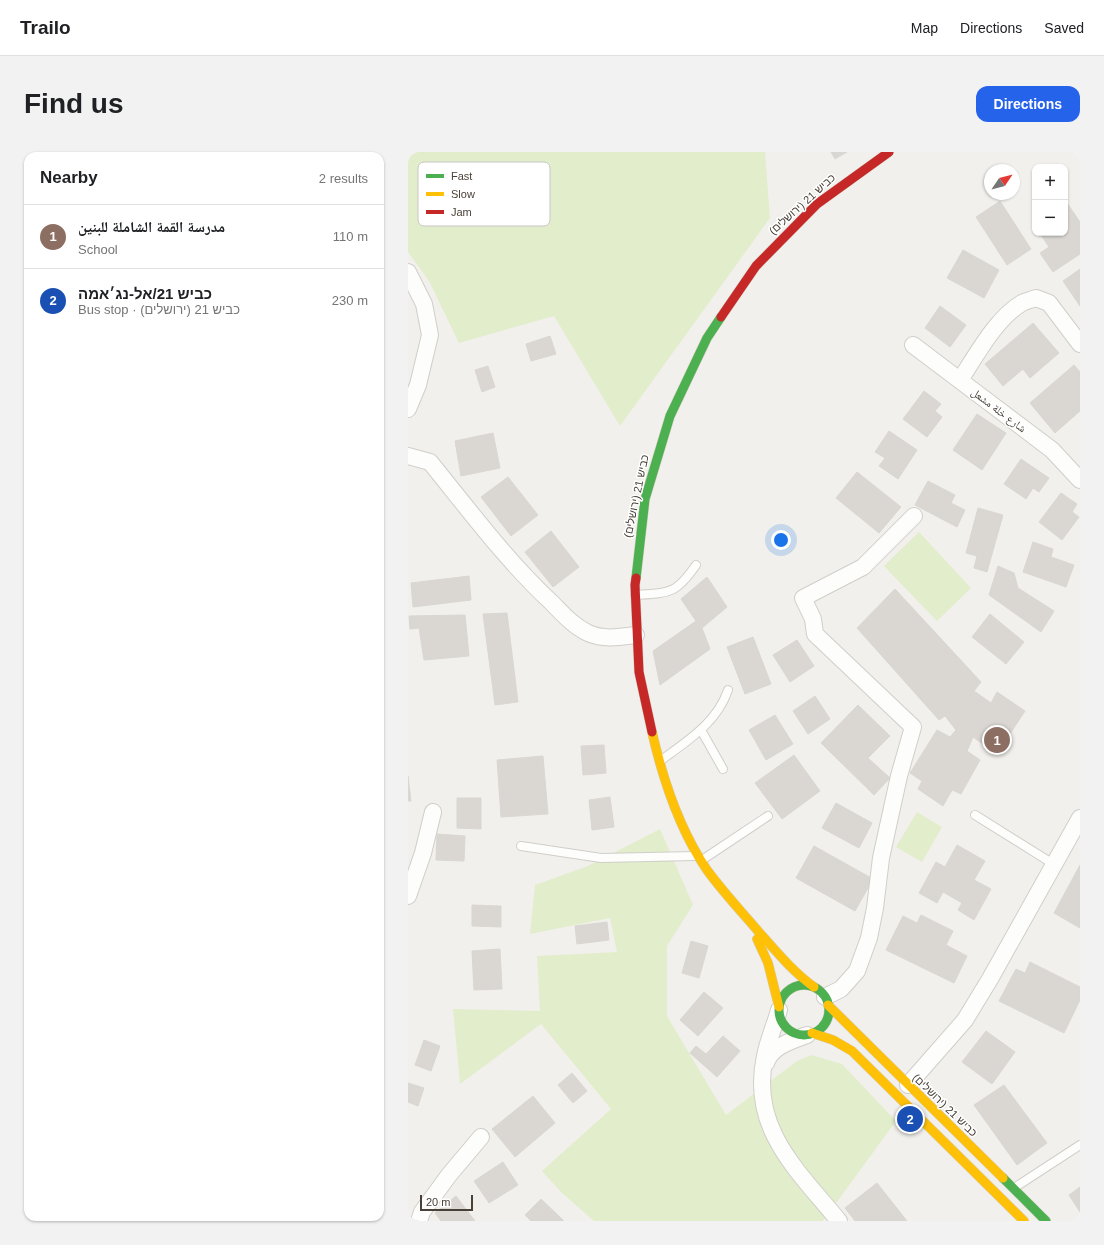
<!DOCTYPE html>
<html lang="en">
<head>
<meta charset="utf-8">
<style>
	body { margin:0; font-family:Helvetica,"Noto Naskh Arabic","Noto Sans Hebrew",sans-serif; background:#f2f2f2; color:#202124 }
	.controls { position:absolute; right:12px; top:12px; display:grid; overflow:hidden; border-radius:8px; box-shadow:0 1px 3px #0004 }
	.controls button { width:36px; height:36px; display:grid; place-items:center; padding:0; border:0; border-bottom:1px solid #e0e0e0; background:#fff; color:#202124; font:20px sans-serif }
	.compass { position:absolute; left:576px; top:12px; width:36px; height:36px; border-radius:50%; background:#fff; box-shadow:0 1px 3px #0004; rotate:55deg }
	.scale { position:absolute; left:12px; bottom:10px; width:53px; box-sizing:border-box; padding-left:4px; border:2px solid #494137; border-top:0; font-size:11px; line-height:14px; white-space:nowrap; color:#494137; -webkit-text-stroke:3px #fff; paint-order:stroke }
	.you { position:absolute; left:373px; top:388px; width:14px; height:14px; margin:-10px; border:3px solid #fff; border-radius:50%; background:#1a73e8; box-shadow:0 0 0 6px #1a73e833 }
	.badge { display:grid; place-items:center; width:26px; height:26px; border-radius:50%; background:#2563eb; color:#fff; font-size:13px; font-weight:700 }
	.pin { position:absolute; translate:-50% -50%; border:2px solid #fff; box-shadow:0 1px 4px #0006 }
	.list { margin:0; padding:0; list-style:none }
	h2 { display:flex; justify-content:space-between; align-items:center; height:52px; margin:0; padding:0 16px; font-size:17px }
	h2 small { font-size:13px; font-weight:400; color:#757577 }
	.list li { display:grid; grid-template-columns:26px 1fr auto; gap:12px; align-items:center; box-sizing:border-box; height:64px; padding:0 16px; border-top:1px solid #e0e0e0 }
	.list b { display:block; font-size:15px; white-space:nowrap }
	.list p { margin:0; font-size:13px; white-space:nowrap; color:#757577 }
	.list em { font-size:13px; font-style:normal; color:#757577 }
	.map { position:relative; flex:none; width:672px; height:1069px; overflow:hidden; border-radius:12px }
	header { display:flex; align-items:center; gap:24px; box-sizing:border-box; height:56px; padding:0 20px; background:#fff; border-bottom:1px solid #e0e0e0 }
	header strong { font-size:19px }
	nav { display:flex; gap:22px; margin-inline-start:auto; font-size:14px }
	.intro { display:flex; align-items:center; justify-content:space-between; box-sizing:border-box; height:96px; padding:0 24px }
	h1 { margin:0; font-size:28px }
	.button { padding:10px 18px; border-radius:12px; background:#2563eb; color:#fff; font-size:14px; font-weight:700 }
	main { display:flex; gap:24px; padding:0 24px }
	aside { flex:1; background:#fff; border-radius:12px; box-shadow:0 1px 3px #0004 }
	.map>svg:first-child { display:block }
	.green { fill:#e2edcb }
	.building { fill:#dad7d3; stroke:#dad7d2 }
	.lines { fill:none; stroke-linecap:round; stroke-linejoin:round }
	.lane-casing { stroke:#d0cec9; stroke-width:10 }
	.street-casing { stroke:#d0cec9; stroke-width:18 }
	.fast-casing { stroke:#d2cdc3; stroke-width:10 }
	.slow-casing { stroke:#d2cdc3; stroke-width:10 }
	.jam-casing { stroke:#d2cdc3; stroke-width:10 }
	.lane { stroke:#fdfdfc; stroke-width:8 }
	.street { stroke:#fdfdfc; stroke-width:16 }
	.fast { stroke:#4caf50; stroke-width:9 }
	.slow { stroke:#ffc107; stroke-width:9 }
	.jam { stroke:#c62828; stroke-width:9 }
	.labels { text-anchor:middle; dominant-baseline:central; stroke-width:3; stroke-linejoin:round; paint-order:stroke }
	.street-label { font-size:11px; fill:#494137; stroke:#fff }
	.key { fill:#fff; stroke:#c8c6c3; stroke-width:1 }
	.key-label { font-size:11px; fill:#494137 }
</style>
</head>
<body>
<header>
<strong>Trailo</strong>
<nav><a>Map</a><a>Directions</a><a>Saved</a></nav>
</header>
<div class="intro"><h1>Find us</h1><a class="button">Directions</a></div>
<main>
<aside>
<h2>Nearby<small>2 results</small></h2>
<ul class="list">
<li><span class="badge" style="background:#8d6e63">1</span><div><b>مدرسة القمة الشاملة للبنين</b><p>School</p></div><em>110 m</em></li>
<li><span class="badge" style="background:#1a4fb4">2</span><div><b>כביש 21/אל-נג׳אמה</b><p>Bus stop · כביש 21 (ירושלים)</p></div><em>230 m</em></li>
</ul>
</aside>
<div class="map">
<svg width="672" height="1069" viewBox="0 0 672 1069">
	<rect width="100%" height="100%" fill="#f2f0ec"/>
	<g class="green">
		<polygon points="0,0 357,0 362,66 212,274 146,164 51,191 21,129 0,100"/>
		<polygon points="511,380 563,436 529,469 476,414"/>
		<polygon points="509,660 534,675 514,710 488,695"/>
		<polygon points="252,677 285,753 259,794 259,864 318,963 389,909 403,903 434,912 488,969 415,1069 186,1069 153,1040 134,1019 203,957 133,872 52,932 45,857 132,859 129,804 209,800 202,766 122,782 127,733 180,714"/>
	</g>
	<g class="building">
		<polygon points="423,0 439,0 427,7"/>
		<polygon points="657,48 672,70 672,102 645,120 632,101 641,95 633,83 636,81 657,81"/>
		<polygon points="592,49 623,97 599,113 568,65"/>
		<polygon points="555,98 591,118 576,146 539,126"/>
		<polygon points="672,117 672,154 655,129"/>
		<polygon points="532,154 558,173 542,195 517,176"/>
		<polygon points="625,171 651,201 622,226 615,217 595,234 577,212"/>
		<polygon points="142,184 148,202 123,209 118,192"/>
		<polygon points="666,213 672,220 672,259 647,281 622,251"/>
		<polygon points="80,214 87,235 74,240 67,218"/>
		<polygon points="516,239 533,252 527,259 534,265 519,285 495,267"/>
		<polygon points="569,262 598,281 574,318 545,298"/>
		<polygon points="481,279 509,298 490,327 471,314 477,306 467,300"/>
		<polygon points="85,281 92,316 53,324 47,289"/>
		<polygon points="613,307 641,326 631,340 625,336 618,347 596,332"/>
		<polygon points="449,320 493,355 471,381 428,346"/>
		<polygon points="100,325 130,363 103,384 73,345"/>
		<polygon points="520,329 547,343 543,351 557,358 549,375 507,353"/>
		<polygon points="653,341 669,352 664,360 671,365 654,388 631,370"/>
		<polygon points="570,356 595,363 579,420 566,416 569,404 558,401"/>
		<polygon points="143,379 171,415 145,435 117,400"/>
		<polygon points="625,390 645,397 643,405 666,413 658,435 615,420"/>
		<polygon points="590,414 606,421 610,436 646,459 633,480 581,443"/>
		<polygon points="61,424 63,448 5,455 3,431"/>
		<polygon points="299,425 319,455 294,476 302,497 252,533 245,499 288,469 273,447"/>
		<polygon points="487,437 573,530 566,539 583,551 589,540 617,559 589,602 565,585 559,599 572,608 553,642 544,638 535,654 510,637 514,629 502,621 529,578 542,585 548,578 537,564 531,568 449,476"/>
		<polygon points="99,461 110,550 87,553 75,462"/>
		<polygon points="582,462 616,490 598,512 564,485"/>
		<polygon points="57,463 61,504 16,508 11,476 2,477 1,464"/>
		<polygon points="345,485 363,532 337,542 319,495"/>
		<polygon points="389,488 406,514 382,530 365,503"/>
		<polygon points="407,544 422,567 400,582 385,559"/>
		<polygon points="450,553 482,584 460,606 482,626 466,643 413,591"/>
		<polygon points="367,563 385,592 358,608 341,578"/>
		<polygon points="196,593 198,621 175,623 173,594"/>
		<polygon points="386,603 412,639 374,667 347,631"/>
		<polygon points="135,604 140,662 93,665 89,608"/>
		<polygon points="0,624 3,649 0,649"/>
		<polygon points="202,645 206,675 184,678 181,648"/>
		<polygon points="49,646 73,646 73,677 49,676"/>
		<polygon points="428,651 464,671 451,696 414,676"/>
		<polygon points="29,682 57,684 56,709 28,708"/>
		<polygon points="549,693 577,709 566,728 583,737 566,768 550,758 554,751 535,740 529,751 511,741 528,710 537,715"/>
		<polygon points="406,694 465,727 447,759 388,726"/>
		<polygon points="672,713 672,776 646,761"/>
		<polygon points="64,753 93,754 93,775 64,774"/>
		<polygon points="513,763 545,779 538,793 559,804 546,831 478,798 495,764 509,771"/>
		<polygon points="199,770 201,788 169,792 167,774"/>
		<polygon points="283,789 300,794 291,826 274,821"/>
		<polygon points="92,797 94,837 66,838 64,799"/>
		<polygon points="622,810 672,835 672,848 656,881 591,849 608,817 617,821"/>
		<polygon points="296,840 315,856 290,884 272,868"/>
		<polygon points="578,879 607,900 584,932 554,910"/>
		<polygon points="315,884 332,899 309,925 282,901 288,894 298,902"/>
		<polygon points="16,888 32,894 23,919 7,913"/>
		<polygon points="164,921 179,939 165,951 150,933"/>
		<polygon points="0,931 16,936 10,954 0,950"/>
		<polygon points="596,933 639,991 609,1013 566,953"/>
		<polygon points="125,944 147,971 107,1005 84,977"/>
		<polygon points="95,1010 110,1033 81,1051 66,1029"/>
		<polygon points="469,1031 499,1069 447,1069 437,1056"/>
		<polygon points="672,1035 672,1060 661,1043"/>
		<polygon points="48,1044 67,1069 33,1069 27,1061"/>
		<polygon points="133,1047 155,1068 155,1069 123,1069 117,1063"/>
	</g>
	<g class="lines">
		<defs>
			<g id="lane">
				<path d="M 227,443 C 262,441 268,442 288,413"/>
				<polyline points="293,578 315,617"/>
				<path d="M 252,609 C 279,589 309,571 320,538"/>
				<polyline points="567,663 647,713"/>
				<polyline points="113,694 193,706 287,704"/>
				<polyline points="294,708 360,664"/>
				<polyline points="606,1036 672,993"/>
			</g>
			<g id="street">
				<polyline points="0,120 16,152 22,183 10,233 0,257"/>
				<polyline points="505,193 644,298 672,328"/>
				<path d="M 552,228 C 568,204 588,166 614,151 C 618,149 623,148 628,146 L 641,151 L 672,192"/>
				<path d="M 0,304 L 22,310 C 61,358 98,408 143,450 C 154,461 165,474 180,481 C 195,488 212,485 228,483"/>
				<polyline points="0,744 15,701 25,660"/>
				<polyline points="417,845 433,837 449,819 461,786 467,756 473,706 491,624 505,575 407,482 405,467 395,446 455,415 506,364"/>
				<path d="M 371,858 C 367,873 360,888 357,904 C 341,976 390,1019 431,1069"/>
				<path d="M 358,911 C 364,894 383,889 399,883"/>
				<polyline points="500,933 557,868 582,827 672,666"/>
				<polyline points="11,1069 14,1060 41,1023 73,985"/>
			</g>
			<g id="fast">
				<polyline points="228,426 237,347 262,264 299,186 313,165"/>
				<circle cx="396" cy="858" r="25"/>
				<polyline points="595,1026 638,1069"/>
			</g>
			<g id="slow">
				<path d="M 244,580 C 255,628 271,677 299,718 C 315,740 333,759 350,779 C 368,799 384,819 406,835"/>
				<polyline points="349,787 360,811 371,855"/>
				<polyline points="420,853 595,1026"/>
				<polyline points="404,881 425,888 444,899 616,1069"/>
			</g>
			<g id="jam">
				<polyline points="313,165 348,114 409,52 481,0"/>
				<polyline points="228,426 227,433 231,520 244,580"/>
			</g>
		</defs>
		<use href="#lane" class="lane-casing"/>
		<use href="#street" class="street-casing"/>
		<use href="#fast" class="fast-casing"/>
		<use href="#slow" class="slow-casing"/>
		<use href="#jam" class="jam-casing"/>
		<use href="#lane" class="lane"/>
		<use href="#street" class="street"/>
		<use href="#fast" class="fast"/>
		<use href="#slow" class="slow"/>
		<use href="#jam" class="jam"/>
	</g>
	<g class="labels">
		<g class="street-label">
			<text transform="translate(394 52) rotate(-42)">כביש 21 (ירושלים)</text>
			<text transform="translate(591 258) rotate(37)">شارع خلة مشعل</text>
			<text transform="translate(228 344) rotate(-78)">כביש 21 (ירושלים)</text>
			<text transform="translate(537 953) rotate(44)">כביש 21 (ירושלים)</text>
		</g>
	</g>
	<rect x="10" y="10" width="132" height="64" rx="6" class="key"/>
	<rect x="18" y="22" width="18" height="4" fill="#4caf50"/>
	<rect x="18" y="40" width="18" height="4" fill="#ffc107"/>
	<rect x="18" y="58" width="18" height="4" fill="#c62828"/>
	<g class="key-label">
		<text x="43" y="28">Fast</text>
		<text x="43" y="46">Slow</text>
		<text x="43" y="64">Jam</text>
	</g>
</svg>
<div class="controls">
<button>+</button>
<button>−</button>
</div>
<svg class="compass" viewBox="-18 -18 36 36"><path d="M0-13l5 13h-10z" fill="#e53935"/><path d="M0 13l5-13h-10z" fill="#757577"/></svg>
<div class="scale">20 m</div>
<div class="you"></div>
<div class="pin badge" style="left:589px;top:588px;background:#8d6e63">1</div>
<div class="pin badge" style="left:502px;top:967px;background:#1a4fb4">2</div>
</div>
</main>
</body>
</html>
